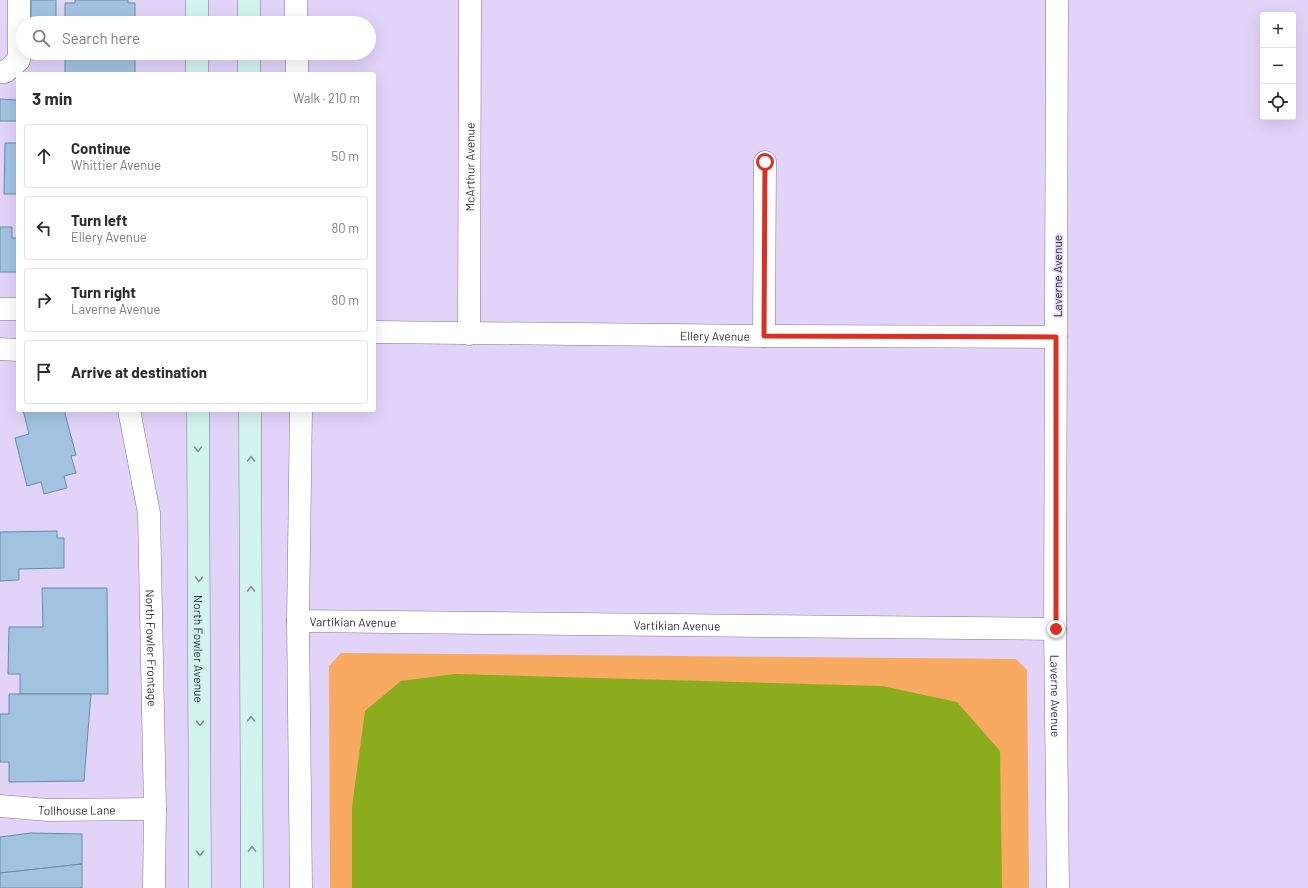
<!DOCTYPE html>
<html lang="en">
<head>
<meta charset="utf-8">
<style>
	body { margin:0; font-family:Barlow,sans-serif; background:#f2f2f3; color:#2b2b33 }
	.controls { position:absolute; right:12px; top:12px; display:grid; overflow:hidden; border-radius:4px; box-shadow:0 4px 16px #0002 }
	.controls button { width:36px; height:36px; display:grid; place-items:center; padding:0; border:0; border-bottom:1px solid #e1e1e2; background:#fff; color:#2b2b33; font:20px sans-serif }
	.stop { position:absolute; width:12px; height:12px; margin:-9px; border:3px solid #d93025; border-radius:50%; background:#fff }
	.stop.end { background:#d93025; border-color:#fff; box-shadow:0 1px 4px #0008 }
	.list { margin:0; padding:0; list-style:none }
	h2 { display:flex; justify-content:space-between; align-items:center; height:52px; margin:0; padding:0 16px; font-size:17px }
	h2 small { font-size:13px; font-weight:400; color:#7c7c81 }
	.list li { display:grid; grid-template-columns:26px 1fr auto; gap:12px; align-items:center; box-sizing:border-box; height:64px; margin:0 8px 8px; padding:0 8px; border:1px solid #e1e1e2; border-radius:4px }
	.list b { display:block; font-size:15px; white-space:nowrap }
	.list p { margin:0; font-size:13px; white-space:nowrap; color:#7c7c81 }
	.list em { font-size:13px; font-style:normal; color:#7c7c81 }
	.icon { flex:none; width:22px; height:22px; fill:none; stroke:currentColor; stroke-width:2; stroke-linecap:round; stroke-linejoin:round }
	.map { position:relative; flex:none; width:1308px; height:888px; overflow:hidden }
	.search { position:absolute; background:#fff; box-shadow:0 4px 16px #0002; left:16px; top:16px; width:360px; height:44px; display:flex; align-items:center; gap:10px; box-sizing:border-box; padding:0 14px; border-radius:22px; color:#7c7c81; font-size:15px }
	.panel { position:absolute; background:#fff; box-shadow:0 4px 16px #0002; left:16px; top:72px; width:360px; height:340px; border-radius:4px }
	.map>svg:first-child { display:block }
	.green { fill:#f7aa60 }
	.water { fill:#8bac1c }
	.building { fill:#a1c3df; stroke:#6a8ba5 }
	.lines { fill:none; stroke-linecap:round; stroke-linejoin:round }
	.minor-casing { stroke:#837597; stroke-width:23 }
	.secondary-casing { stroke:#837597; stroke-width:23 }
	.minor { stroke:#fff; stroke-width:22 }
	.secondary { stroke:#d1f4ef; stroke-width:22 }
	.oneway { stroke:#829296 }
	.route { stroke:#d93025; stroke-width:5 }
	.labels { text-anchor:middle; dominant-baseline:central; stroke-width:3; stroke-linejoin:round; paint-order:stroke }
	.street-label { font-size:12px; fill:#342f3d; stroke:#e2d3f9 }
</style>
</head>
<body>
<div class="map">
<svg width="1308" height="888" viewBox="0 0 1308 888">
	<rect width="100%" height="100%" fill="#e2d3f9"/>
	<polygon class="green" points="341,653 1016,659 1027,670 1029,888 330,888 329,666"/>
	<polygon class="water" points="454,674 882,686 957,702 1000,751 1002,888 352,888 352,807 365,711 401,681"/>
	<g class="building">
		<rect x="31" y="0" width="25" height="23"/>
		<polygon points="75,0 128,0 128,3 135,3 135,23 65,23 65,3 75,3"/>
		<polygon points="75,53 128,53 127,55 135,55 135,74 65,74 65,56 75,56"/>
		<polygon points="0,99 18,100 18,121 0,121"/>
		<polygon points="5,143 18,143 18,194 4,194"/>
		<polygon points="0,227 12,227 12,238 18,238 18,277 18,272 0,272"/>
		<polygon points="23,410 64,410 76,455 71,456 76,473 64,476 67,488 44,494 41,482 27,486 15,438 29,434"/>
		<polygon points="57,531 57,538 64,538 64,568 19,569 19,580 0,581 0,532"/>
		<polygon points="42,588 107,588 108,694 20,694 20,674 8,674 9,627 43,627"/>
		<polygon points="9,694 91,694 84,781 9,782 9,762 0,762 0,714 9,714"/>
		<polygon points="31,833 82,834 82,864 0,873 0,837"/>
		<polygon points="82,864 82,888 0,888 0,873"/>
	</g>
	<g class="lines">
		<defs>
			<g id="minor">
				<polyline points="296,0 296,23"/>
				<path id="s1" d="M 1057,0 L 1055,629 L 1058,888"/>
				<polyline points="297,53 297,74"/>
				<polyline points="0,72 5,72 19,60 19,0"/>
				<polyline points="0,309 18,309"/>
				<path id="s2" d="M 374,332 L 764,336 L 1056,337"/>
				<path id="s3" d="M 469,334 L 470,0"/>
				<polyline points="764,336 765,162"/>
				<polyline points="0,349 18,350"/>
				<path id="s4" d="M 129,410 L 149,513 L 155,809 L 154,888"/>
				<path id="s5" d="M 298,621 L 1055,629"/>
				<path id="s6" d="M 0,806 L 48,810 L 155,809"/>
				<polyline points="301,888 298,621 301,410"/>
			</g>
			<g id="secondary">
				<polyline points="197,0 197,23"/>
				<polyline points="249,0 249,23"/>
				<polyline points="197,53 197,74"/>
				<polyline points="249,53 249,74"/>
				<path id="s7" d="M 198,410 L 200,888"/>
				<polyline points="250,410 252,888"/>
			</g>
		</defs>
		<use href="#minor" class="minor-casing"/>
		<use href="#secondary" class="secondary-casing"/>
		<use href="#minor" class="minor"/>
		<use href="#secondary" class="secondary"/>
	</g>
	<defs><path id="oneway-chevron" d="M-2-3.5L2.5 0L-2 3.5" fill="none" stroke-width="1.6" stroke-linecap="round" stroke-linejoin="round"/></defs>
	<g class="oneway">
		<use href="#oneway-chevron" transform="translate(198 449) rotate(90)"/>
		<use href="#oneway-chevron" transform="translate(251 459) rotate(-90)"/>
		<use href="#oneway-chevron" transform="translate(199 579) rotate(90)"/>
		<use href="#oneway-chevron" transform="translate(251 589) rotate(-90)"/>
		<use href="#oneway-chevron" transform="translate(251 719) rotate(-90)"/>
		<use href="#oneway-chevron" transform="translate(200 723) rotate(90)"/>
		<use href="#oneway-chevron" transform="translate(252 849) rotate(-90)"/>
		<use href="#oneway-chevron" transform="translate(200 853) rotate(90)"/>
	</g>
	<g class="lines">
		<polyline class="route" points="765,162 764,336 1056,337 1056,629"/>
	</g>
	<g class="labels">
		<g class="street-label">
			<text stroke="none"><textPath href="#s3" startOffset="167">McArthur Avenue</textPath></text>
			<text transform="translate(1057 276) rotate(-90)">Laverne Avenue</text>
			<text stroke="none"><textPath href="#s2" startOffset="341">Ellery Avenue</textPath></text>
			<text stroke="none"><textPath href="#s5" startOffset="55">Vartikian Avenue</textPath></text>
			<text stroke="none"><textPath href="#s5" startOffset="379">Vartikian Avenue</textPath></text>
			<text stroke="none"><textPath href="#s4" startOffset="240">North Fowler Frontage</textPath></text>
			<text stroke="none"><textPath href="#s7" startOffset="239">North Fowler Avenue</textPath></text>
			<text stroke="none"><textPath href="#s1" startOffset="696">Laverne Avenue</textPath></text>
			<text stroke="none"><textPath href="#s6" startOffset="77">Tollhouse Lane</textPath></text>
		</g>
	</g>
</svg>
<div class="controls">
<button>+</button>
<button>−</button>
<button><svg class="icon" aria-label="locate" viewBox="0 0 24 24"><circle cx="12" cy="12" r="6"/><path d="M12 2v4M12 18v4M2 12h4M18 12h4"/></svg></button>
</div>
<div class="stop" style="left:765px;top:162px"></div>
<div class="stop end" style="left:1056px;top:629px"></div>
<div class="search"><svg class="icon" aria-label="search" viewBox="0 0 24 24"><circle cx="10" cy="10" r="6"/><path d="M15 15l6 6"/></svg>Search here</div>
<section class="panel">
<h2>3 min<small>Walk · 210 m</small></h2>
<ul class="list">
<li><svg class="icon" aria-label="ahead" viewBox="0 0 24 24"><path d="M12 20V5M6 11l6-6 6 6"/></svg><div><b>Continue</b><p>Whittier Avenue</p></div><em>50 m</em></li>
<li><svg class="icon" aria-label="left" viewBox="0 0 24 24"><path d="M17 20v-9H6M10 6l-5 5 5 5"/></svg><div><b>Turn left</b><p>Ellery Avenue</p></div><em>80 m</em></li>
<li><svg class="icon" aria-label="right" viewBox="0 0 24 24"><path d="M7 20v-9h11M14 6l5 5-5 5"/></svg><div><b>Turn right</b><p>Laverne Avenue</p></div><em>80 m</em></li>
<li><svg class="icon" aria-label="arrive" viewBox="0 0 24 24"><path d="M6 21V4h12l-3 4 3 4H6"/></svg><div><b>Arrive at destination</b></div></li>
</ul>
</section>
</div>
</body>
</html>
